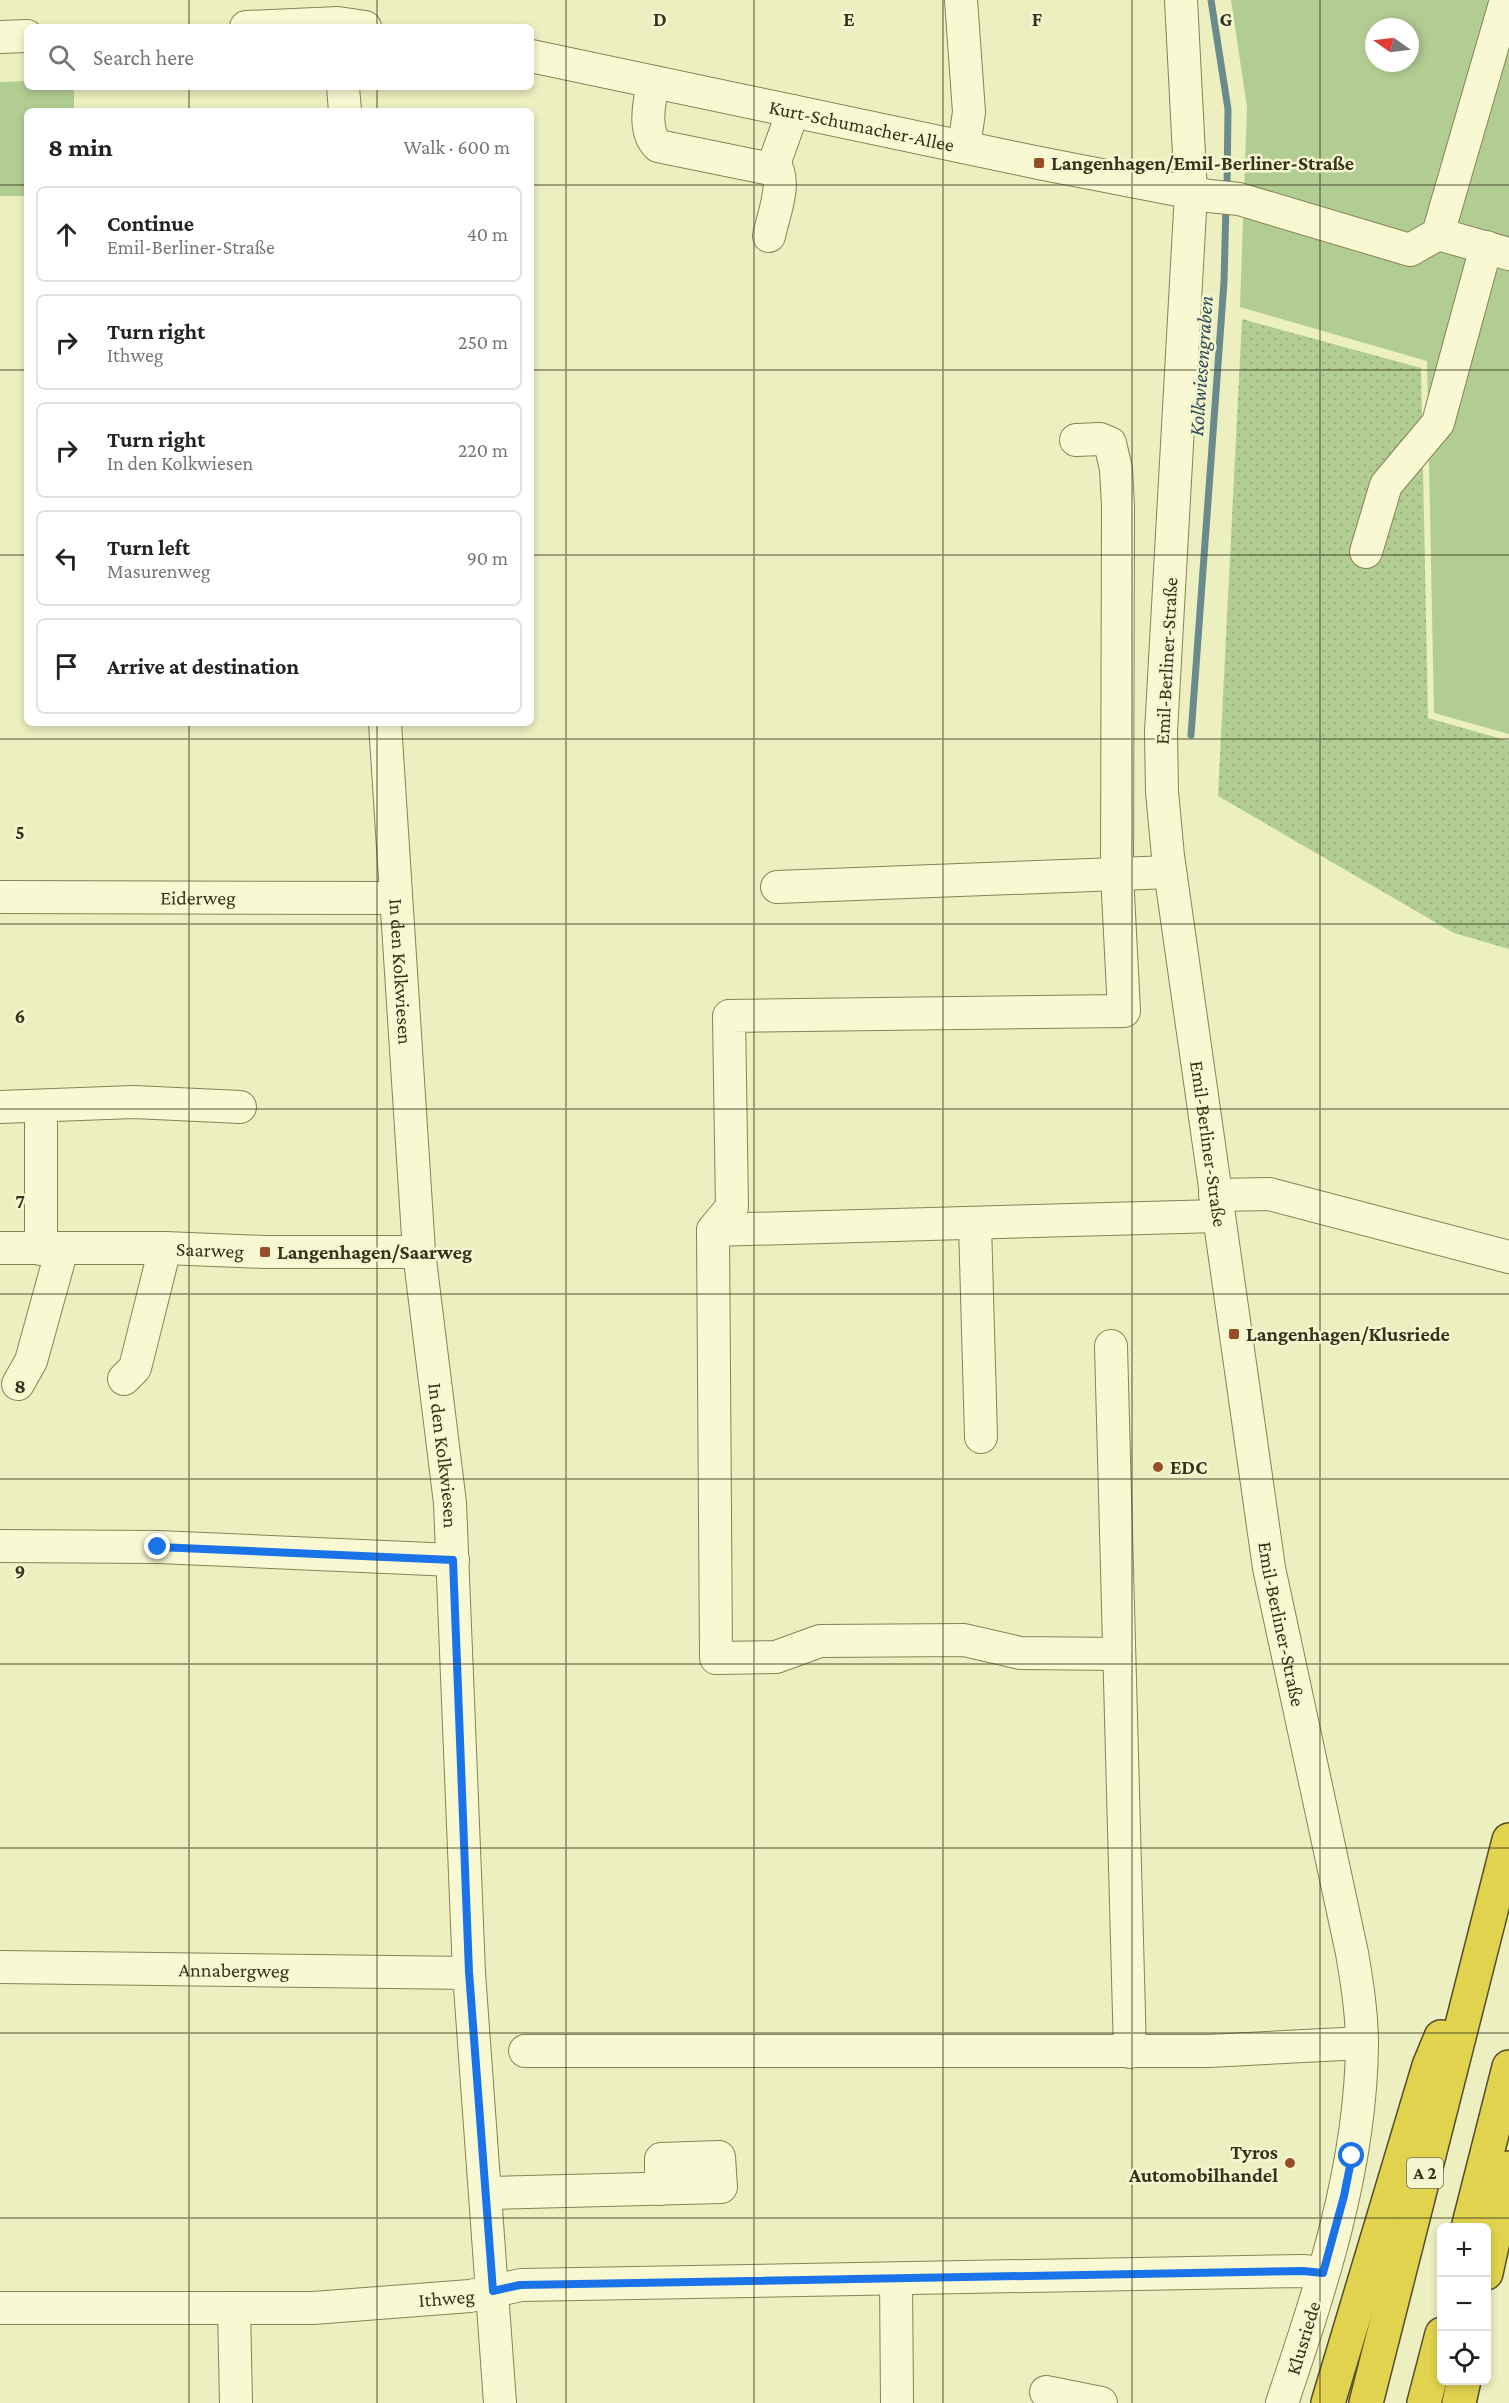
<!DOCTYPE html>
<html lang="en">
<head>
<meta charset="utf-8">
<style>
	body { margin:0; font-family:"Crimson Pro",serif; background:#f2f2f2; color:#222 }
	.controls { position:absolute; right:18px; bottom:18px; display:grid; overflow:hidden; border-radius:9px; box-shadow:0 3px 9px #0003 }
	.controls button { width:54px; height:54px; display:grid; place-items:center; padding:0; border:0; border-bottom:2px solid #e0e0e0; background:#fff; color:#222; font:30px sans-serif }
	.compass { position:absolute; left:1365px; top:18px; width:54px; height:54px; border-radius:50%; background:#fff; box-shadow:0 3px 9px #0003; rotate:284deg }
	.stop { position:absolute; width:18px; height:18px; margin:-14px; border:4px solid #1a73e8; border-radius:50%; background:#fff }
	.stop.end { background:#1a73e8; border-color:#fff; box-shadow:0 2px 6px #0008 }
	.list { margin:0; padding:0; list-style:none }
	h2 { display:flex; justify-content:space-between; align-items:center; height:78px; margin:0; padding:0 24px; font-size:26px }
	h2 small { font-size:20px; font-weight:400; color:#767676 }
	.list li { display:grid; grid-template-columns:39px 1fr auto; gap:18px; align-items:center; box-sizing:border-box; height:96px; margin:0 12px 12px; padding:0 12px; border:2px solid #e0e0e0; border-radius:9px }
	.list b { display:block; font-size:22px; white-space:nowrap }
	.list p { margin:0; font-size:20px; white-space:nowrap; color:#767676 }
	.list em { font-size:20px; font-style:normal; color:#767676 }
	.icon { flex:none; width:33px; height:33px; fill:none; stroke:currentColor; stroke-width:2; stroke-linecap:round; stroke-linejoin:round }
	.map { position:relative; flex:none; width:1509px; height:2403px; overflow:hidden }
	.search { position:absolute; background:#fff; box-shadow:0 3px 9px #0003; left:24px; top:24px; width:510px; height:66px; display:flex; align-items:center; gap:15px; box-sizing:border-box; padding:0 21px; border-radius:9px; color:#767676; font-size:22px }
	.panel { position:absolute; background:#fff; box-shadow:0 3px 9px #0003; left:24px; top:108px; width:510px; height:618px; border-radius:9px }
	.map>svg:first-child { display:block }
	.grass { fill:url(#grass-dots) }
	.park { fill:#b2cd93; fill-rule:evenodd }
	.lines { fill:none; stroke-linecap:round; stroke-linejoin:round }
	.stream { stroke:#6a8b8e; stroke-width:7 }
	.minor-casing { stroke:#888257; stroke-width:34 }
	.highway-casing { stroke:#554d2c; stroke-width:36 }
	.minor { stroke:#f8f9d2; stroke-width:32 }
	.highway { stroke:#e1d34d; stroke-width:33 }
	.route { stroke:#1a73e8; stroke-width:8 }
	.grid { fill:none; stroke:#37321c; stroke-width:1.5; stroke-opacity:0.55 }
	.poi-dot { fill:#984d26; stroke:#f4f6cf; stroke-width:2 }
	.labels { text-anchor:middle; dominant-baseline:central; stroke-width:5; stroke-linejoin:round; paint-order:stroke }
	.shield { fill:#f4f6cf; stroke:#706d52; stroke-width:1.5 }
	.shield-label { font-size:18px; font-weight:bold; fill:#37321c }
	.street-label { font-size:20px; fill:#37321c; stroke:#f4f6cf }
	.poi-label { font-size:20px; font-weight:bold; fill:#37321c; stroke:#f4f6cf; text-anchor:start }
	.water-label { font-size:21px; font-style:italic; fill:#2b4a57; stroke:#f4f6cf }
	.grid-label { font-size:20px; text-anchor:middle; font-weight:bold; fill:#37321c; stroke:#f4f6cf; stroke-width:5; stroke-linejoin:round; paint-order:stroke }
</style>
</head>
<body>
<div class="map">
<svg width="1509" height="2403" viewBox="0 0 1509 2403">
	<defs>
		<pattern id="grass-dots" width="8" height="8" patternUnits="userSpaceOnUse" patternTransform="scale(1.5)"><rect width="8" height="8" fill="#b2cd93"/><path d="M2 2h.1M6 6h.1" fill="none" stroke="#9ab07e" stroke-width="1.8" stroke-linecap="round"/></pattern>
	</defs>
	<rect width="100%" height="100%" fill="#ecefbf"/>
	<polygon class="grass" points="1242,319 1421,368 1428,718 1509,741 1509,949 1454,933 1218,796"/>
	<g class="park">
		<path d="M 1231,0 L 1509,0 L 1509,734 L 1434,713 L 1427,361 L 1240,307 L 1247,107 ZM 1374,27 L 1410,27 L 1410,63 L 1374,63 Z"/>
		<polygon points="27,81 27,87 74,87 74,111 27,111 27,196 0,196 0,82"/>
	</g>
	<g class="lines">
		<g class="stream">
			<polyline points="1211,0 1228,109 1227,191"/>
			<polyline points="1191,735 1224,282 1226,205"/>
		</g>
		<defs>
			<g id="minor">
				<polyline points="961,0 969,112 964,147"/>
				<path id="s1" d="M 1181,0 L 1191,193 L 1161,732 L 1162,792 L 1168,856 L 1269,1568 L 1352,1953 C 1357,1983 1362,2013 1362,2044 C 1361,2168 1321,2287 1282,2403"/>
				<polyline points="246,27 338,23 365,27"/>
				<polyline points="0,37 27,36"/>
				<path id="s2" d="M 531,56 L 1039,163 L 1209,196 L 1239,199 L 1410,250 L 1438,234 L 1506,0"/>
				<path d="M 653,82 C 650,101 642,130 658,146 L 766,168 L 774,164 L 793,111"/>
				<polyline points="343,87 345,111"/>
				<polyline points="1438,234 1509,254"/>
				<path d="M 769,236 C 773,216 788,181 774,164"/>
				<polyline points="1076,440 1100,439 1110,443 1116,469 1118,506 1117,874 1124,1011 729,1016 732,1207 713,1230 716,1658 776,1657 820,1641 964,1640 1020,1653 1119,1654"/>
				<polyline points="1366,552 1386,485 1438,423 1486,247"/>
				<path id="s3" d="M 385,723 L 419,1252 L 450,1503 L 469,1973 L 500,2403"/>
				<polyline points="777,887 1170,872"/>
				<path id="s4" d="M 0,897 L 396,898"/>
				<polyline points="0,1107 134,1102 240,1107"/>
				<polyline points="1215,1195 1269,1194 1509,1257"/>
				<polyline points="975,1224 981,1437"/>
				<polyline points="713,1230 1218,1216"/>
				<path id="s5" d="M 0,1248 L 165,1248 L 265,1252 L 419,1252"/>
				<polyline points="41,1249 41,1106"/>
				<polyline points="1111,1346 1130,2052"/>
				<polyline points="124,1379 135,1368 165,1248"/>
				<polyline points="18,1384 31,1361 62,1249"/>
				<polyline points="0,1546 158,1547 453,1560"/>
				<path id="s6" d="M 0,1967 L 469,1973"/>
				<polyline points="525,2051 1208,2051 1362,2043"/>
				<polyline points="486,2193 721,2187 719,2157 661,2159 661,2189"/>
				<polyline points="896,2279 897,2403"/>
				<path id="s7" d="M 0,2308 L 313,2308 L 470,2296 L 521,2285 L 1303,2271 L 1323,2273"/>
				<polyline points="234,2308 236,2403"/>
				<polyline points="1046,2392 1101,2403"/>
			</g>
			<g id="highway">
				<polyline points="1468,2228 1509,2067"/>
				<polyline points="1486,2273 1509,2168"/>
				<polyline points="1328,2403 1429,2066 1441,2037"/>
				<polyline points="1366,2403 1509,1840"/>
				<polyline points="1424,2403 1442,2334"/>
				<polyline points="1459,2403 1464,2380"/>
			</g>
		</defs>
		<use href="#minor" class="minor-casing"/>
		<use href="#highway" class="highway-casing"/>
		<use href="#minor" class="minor"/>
		<use href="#highway" class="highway"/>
	</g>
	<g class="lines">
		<polyline class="route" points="158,1547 453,1560 469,1972 493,2291 520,2285 1303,2271 1323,2273 1344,2196 1352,2156"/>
	</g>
	<path class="grid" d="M 189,0 L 189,27M 377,0 L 377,27M 566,0 L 566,2403M 754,0 L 754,2403M 943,0 L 943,2403M 1132,0 L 1132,2403M 1320,0 L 1320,2403M 189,87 L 189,111M 377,87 L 377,111M 0,185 L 27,185M 531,185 L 1509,185M 0,370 L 27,370M 531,370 L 1509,370M 0,555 L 27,555M 531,555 L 1509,555M 189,723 L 189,2403M 377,723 L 377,2403M 0,739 L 1509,739M 0,924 L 1509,924M 0,1109 L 1509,1109M 0,1294 L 1509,1294M 0,1479 L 1509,1479M 0,1664 L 1509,1664M 0,1848 L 1509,1848M 0,2033 L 1509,2033M 0,2218 L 1509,2218"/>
	<g class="poi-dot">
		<rect x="1033" y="157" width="12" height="12" rx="3"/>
		<rect x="259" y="1246" width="12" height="12" rx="3"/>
		<rect x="1228" y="1328" width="12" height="12" rx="3"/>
		<circle cx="1158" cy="1467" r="6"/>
		<circle cx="1290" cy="2163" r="6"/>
	</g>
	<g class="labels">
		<rect class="shield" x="1407" y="2158" width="36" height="30" rx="4.5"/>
		<g class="shield-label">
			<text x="1425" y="2173">A 2</text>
		</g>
		<g class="street-label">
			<text stroke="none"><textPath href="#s2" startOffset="338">Kurt-Schumacher-Allee</textPath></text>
			<text transform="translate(1166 661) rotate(-87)">Emil-Berliner-Straße</text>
			<text stroke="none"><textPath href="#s4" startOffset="198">Eiderweg</textPath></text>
			<text stroke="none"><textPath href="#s3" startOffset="249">In den Kolkwiesen</textPath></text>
			<text stroke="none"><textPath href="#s1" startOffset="1148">Emil-Berliner-Straße</textPath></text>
			<text stroke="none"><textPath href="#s5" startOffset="210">Saarweg</textPath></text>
			<text stroke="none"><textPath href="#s3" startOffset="735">In den Kolkwiesen</textPath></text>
			<text stroke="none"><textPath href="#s1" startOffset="1634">Emil-Berliner-Straße</textPath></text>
			<text stroke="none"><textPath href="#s6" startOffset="234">Annabergweg</textPath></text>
			<text stroke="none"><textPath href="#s7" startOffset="447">Ithweg</textPath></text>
			<text transform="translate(1303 2338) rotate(-73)">Klusriede</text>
		</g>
		<g class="poi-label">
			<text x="1051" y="163">Langenhagen/Emil-Berliner-Straße</text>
			<text x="277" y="1252">Langenhagen/Saarweg</text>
			<text x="1246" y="1334">Langenhagen/Klusriede</text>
			<text x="1170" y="1467">EDC</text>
			<text x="1278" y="2152" text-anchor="end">Tyros<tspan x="1278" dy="23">Automobilhandel</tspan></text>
		</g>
		<g class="water-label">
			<text transform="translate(1201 366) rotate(-86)">Kolkwiesengraben</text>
		</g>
	</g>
	<g class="grid-label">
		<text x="660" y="26">D</text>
		<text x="849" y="26">E</text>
		<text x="1037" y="26">F</text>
		<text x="1226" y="26">G</text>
		<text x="20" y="839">5</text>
		<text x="20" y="1023">6</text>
		<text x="20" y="1208">7</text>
		<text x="20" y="1393">8</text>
		<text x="20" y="1578">9</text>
	</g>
</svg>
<div class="controls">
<button>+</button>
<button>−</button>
<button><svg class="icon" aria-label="locate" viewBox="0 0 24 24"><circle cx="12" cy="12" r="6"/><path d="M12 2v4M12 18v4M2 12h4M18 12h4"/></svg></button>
</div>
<svg class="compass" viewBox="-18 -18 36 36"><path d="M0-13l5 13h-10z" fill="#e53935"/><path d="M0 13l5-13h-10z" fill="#767676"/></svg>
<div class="stop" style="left:1352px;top:2156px"></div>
<div class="stop end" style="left:158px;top:1547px"></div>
<div class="search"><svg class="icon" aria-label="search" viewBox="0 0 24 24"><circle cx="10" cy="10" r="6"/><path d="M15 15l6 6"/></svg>Search here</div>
<section class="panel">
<h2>8 min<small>Walk · 600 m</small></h2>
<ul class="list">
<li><svg class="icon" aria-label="ahead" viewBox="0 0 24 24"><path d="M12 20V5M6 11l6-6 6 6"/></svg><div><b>Continue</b><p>Emil-Berliner-Straße</p></div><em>40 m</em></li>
<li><svg class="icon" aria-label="right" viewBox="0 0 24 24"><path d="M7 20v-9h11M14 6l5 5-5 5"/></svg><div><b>Turn right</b><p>Ithweg</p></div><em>250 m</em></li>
<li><svg class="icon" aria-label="right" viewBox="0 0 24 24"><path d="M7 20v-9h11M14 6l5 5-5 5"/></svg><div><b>Turn right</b><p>In den Kolkwiesen</p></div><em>220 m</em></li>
<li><svg class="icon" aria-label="left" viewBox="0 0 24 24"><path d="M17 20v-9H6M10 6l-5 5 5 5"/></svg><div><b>Turn left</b><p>Masurenweg</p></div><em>90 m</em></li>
<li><svg class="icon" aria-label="arrive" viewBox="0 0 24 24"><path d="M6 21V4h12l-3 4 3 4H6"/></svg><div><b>Arrive at destination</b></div></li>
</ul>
</section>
</div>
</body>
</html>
